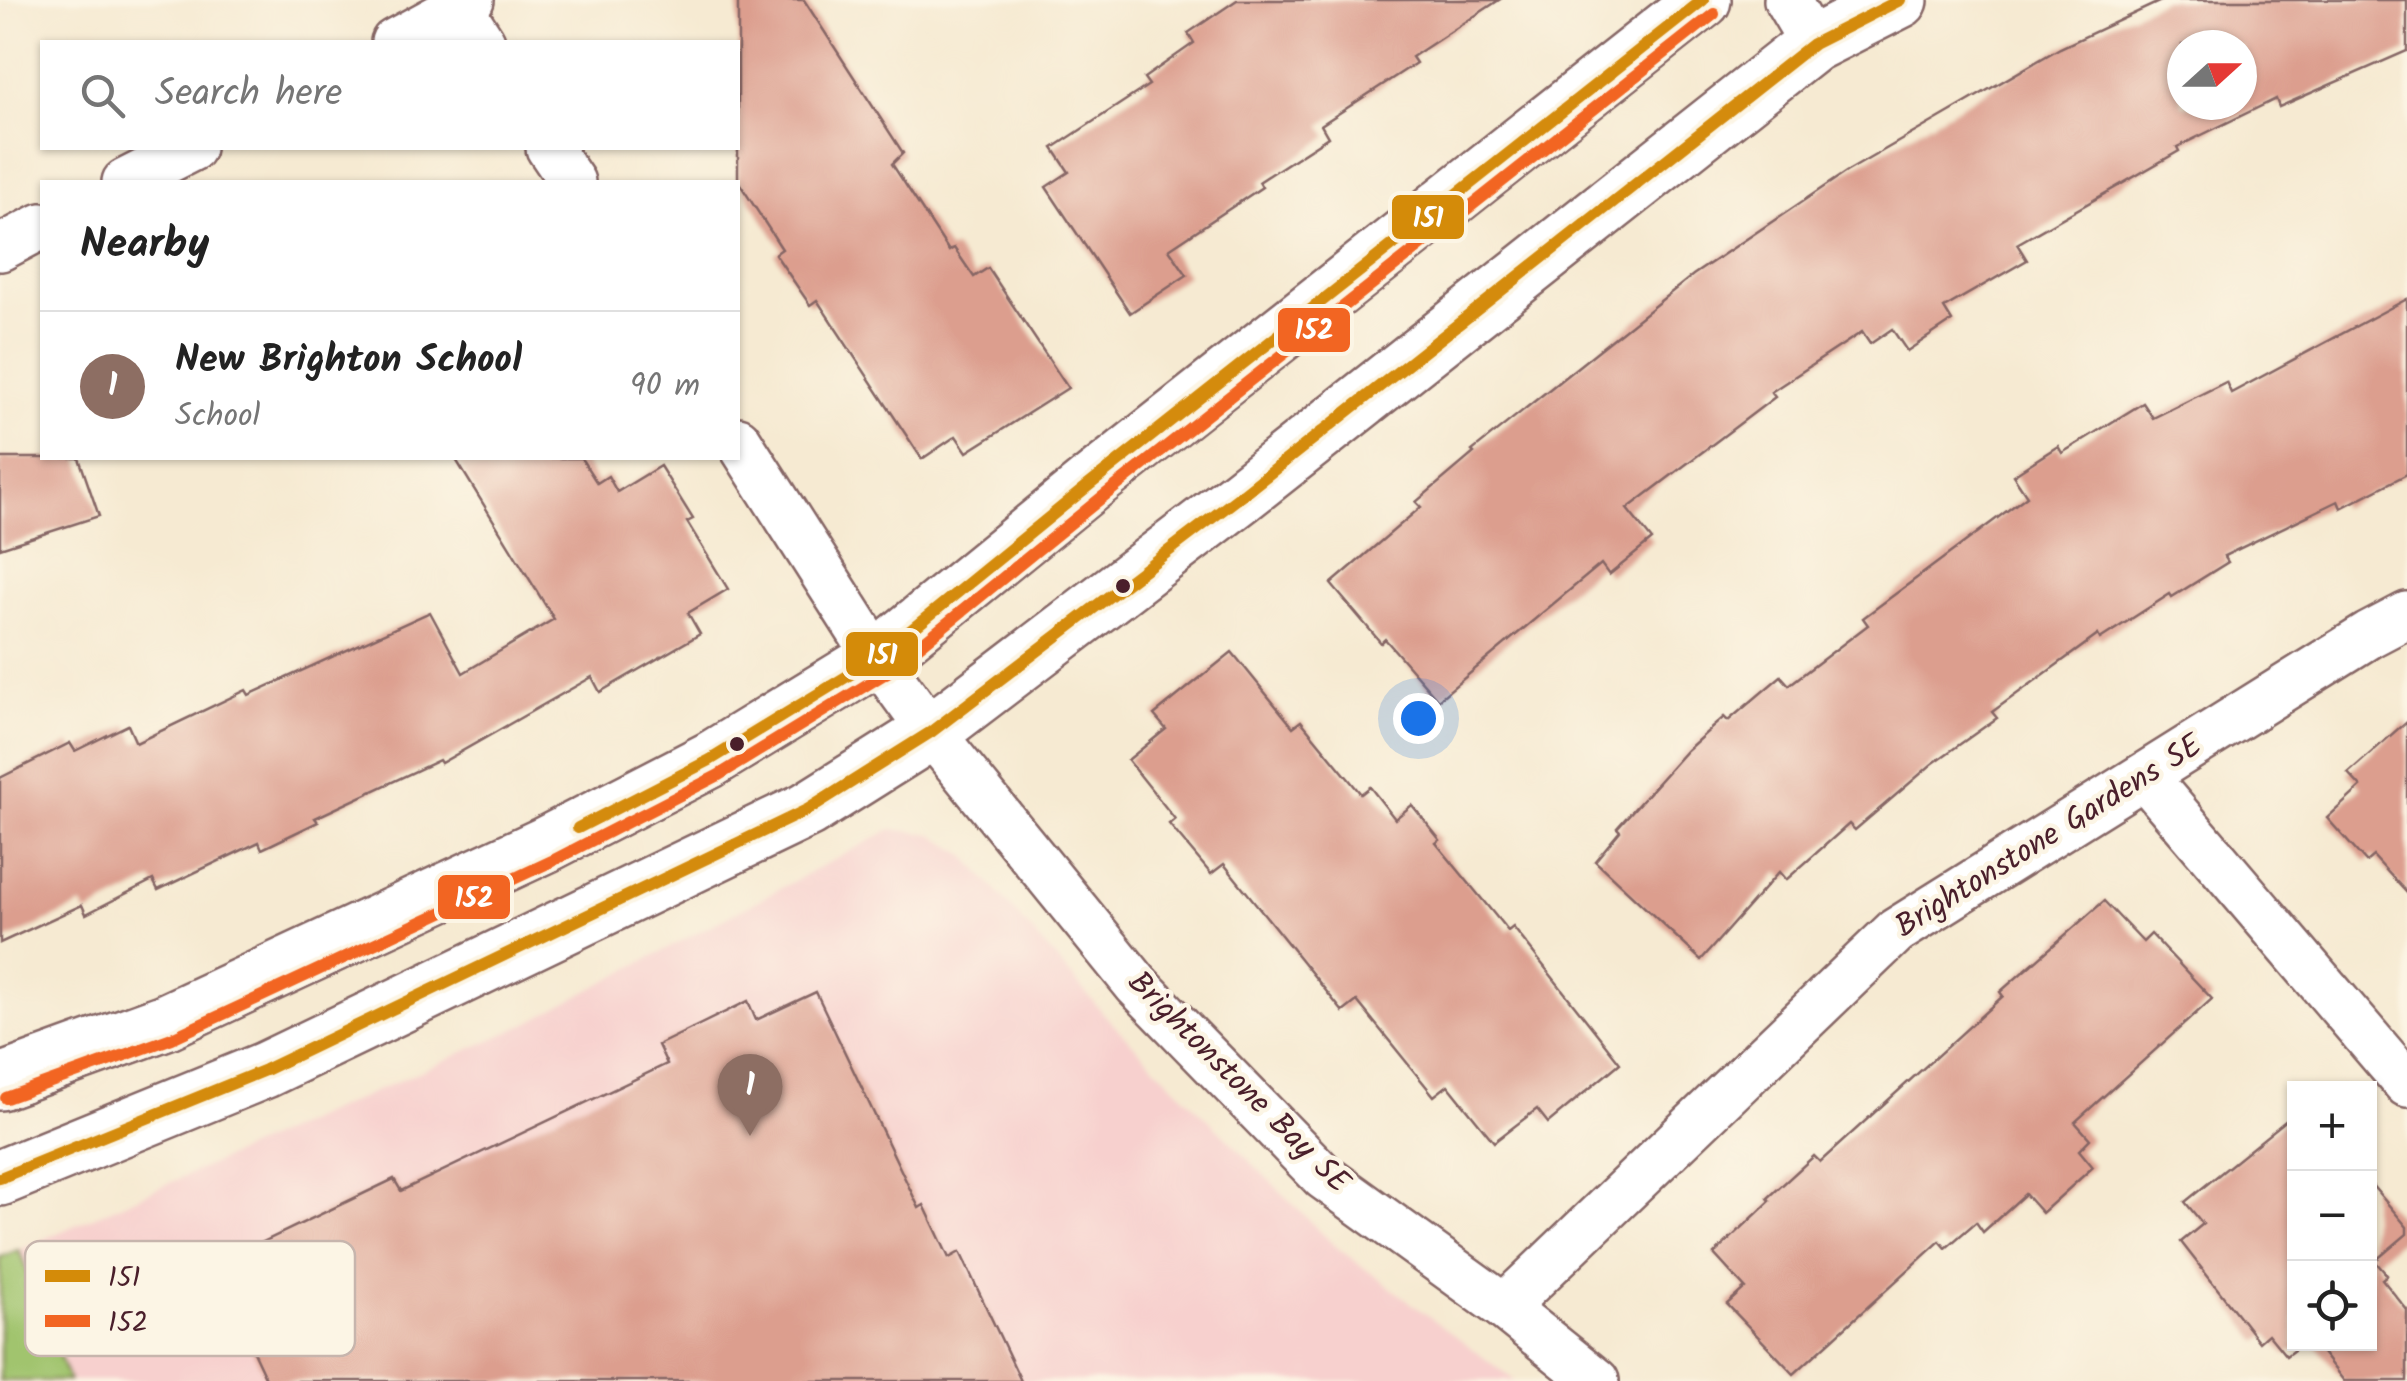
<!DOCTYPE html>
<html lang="en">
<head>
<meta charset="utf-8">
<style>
	body { margin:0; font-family:Kalam,sans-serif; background:#f6f6f6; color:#222 }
	.controls { position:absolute; right:30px; bottom:30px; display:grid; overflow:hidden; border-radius:0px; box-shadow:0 2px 8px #0004 }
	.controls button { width:90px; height:90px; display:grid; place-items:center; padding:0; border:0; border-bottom:2px solid #e0e0e0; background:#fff; color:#222; font:50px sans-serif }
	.compass { position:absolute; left:2167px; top:30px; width:90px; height:90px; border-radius:50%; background:#fff; box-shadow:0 2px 8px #0004; rotate:69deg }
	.you { position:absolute; left:1418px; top:718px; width:35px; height:35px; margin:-25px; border:8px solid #fff; border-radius:50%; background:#1a73e8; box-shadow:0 0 0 15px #1a73e833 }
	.badge { display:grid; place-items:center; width:65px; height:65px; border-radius:50%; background:#db2777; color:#fff; font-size:32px; font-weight:700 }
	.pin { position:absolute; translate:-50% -82px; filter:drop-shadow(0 2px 5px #0008) }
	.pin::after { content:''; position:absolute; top:52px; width:35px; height:30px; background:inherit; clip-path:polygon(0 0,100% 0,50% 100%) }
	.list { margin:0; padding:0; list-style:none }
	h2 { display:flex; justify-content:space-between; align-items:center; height:130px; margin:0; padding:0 40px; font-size:42px }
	h2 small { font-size:32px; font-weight:400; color:#767676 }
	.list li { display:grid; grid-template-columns:65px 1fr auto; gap:30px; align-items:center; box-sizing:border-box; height:150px; padding:0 40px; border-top:2px solid #e0e0e0 }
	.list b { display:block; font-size:38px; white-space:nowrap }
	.list p { margin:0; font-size:32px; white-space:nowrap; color:#767676 }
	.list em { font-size:32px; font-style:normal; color:#767676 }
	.icon { flex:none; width:55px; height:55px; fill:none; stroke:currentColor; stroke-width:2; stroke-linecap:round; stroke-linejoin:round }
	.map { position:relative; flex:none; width:2407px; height:1381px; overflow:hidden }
	.search { position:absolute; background:#fff; box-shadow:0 2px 8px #0004; left:40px; top:40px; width:700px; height:110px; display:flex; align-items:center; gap:25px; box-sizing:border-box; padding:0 35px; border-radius:0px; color:#767676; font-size:38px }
	.panel { position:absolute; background:#fff; box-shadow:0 2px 8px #0004; left:40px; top:180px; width:700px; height:280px; border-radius:0px }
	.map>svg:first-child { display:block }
	.built { fill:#f7d0ce }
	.green { fill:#a1c46e; stroke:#76724c; stroke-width:2.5 }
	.building { fill:#dc9e8e; fill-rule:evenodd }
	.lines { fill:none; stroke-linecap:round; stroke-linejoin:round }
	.minor-casing { stroke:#866665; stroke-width:50 }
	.tertiary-casing { stroke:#866665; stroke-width:60 }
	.minor { stroke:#fff; stroke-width:45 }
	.tertiary { stroke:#fff; stroke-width:55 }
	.bus-1-casing { stroke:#fcf5e5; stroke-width:20 }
	.bus-2-casing { stroke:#fcf5e5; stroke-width:20 }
	.bus-1 { stroke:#d48b09; stroke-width:12 }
	.bus-2 { stroke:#f26522; stroke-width:12 }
	.bus-dot { fill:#4a1f2b; stroke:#fcf5e5; stroke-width:4 }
	.labels { text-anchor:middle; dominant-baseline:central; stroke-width:9; stroke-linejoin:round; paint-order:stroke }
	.street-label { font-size:32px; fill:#4a1f2b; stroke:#fcf5e5 }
	.key { fill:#fcf5e5; stroke:#c7b5ad; stroke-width:2.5 }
	.key-label { font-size:28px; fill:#4a1f2b }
	.line-badge { stroke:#fcf5e5; stroke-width:4 }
	.badge-label { font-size:28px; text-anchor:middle; font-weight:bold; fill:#fff }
</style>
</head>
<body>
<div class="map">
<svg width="2407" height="1381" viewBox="0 0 2407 1381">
	<rect width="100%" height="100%" fill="#fcf5e5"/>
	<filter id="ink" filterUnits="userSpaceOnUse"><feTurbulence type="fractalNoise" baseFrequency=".01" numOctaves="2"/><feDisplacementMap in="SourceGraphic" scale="20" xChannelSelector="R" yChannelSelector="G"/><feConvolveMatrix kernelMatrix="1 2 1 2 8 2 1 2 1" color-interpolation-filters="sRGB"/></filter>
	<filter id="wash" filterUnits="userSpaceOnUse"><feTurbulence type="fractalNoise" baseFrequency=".0048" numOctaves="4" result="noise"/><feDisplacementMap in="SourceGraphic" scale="40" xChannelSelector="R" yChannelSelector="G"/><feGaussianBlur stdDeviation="2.25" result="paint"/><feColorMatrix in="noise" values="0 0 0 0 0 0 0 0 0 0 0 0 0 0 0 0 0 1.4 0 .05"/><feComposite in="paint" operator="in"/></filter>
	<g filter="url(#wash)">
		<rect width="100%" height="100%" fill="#f6ead2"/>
		<polygon class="built" points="892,829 932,834 965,855 1112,1023 1335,1246 1515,1381 69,1381 19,1250 522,1026"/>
		<polygon class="green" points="18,1250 19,1250 69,1381 0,1381 0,1257"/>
		<g id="blocks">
			<g class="building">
				<polygon points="738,0 804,0 903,153 892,164 949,251 954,248 974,277 988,268 1068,388 967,452 956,436 922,459 817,300 810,305 775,254 782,249 738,181"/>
				<polygon points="1237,0 1499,0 1412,57 1416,63 1321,125 1328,137 1259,182 1262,187 1169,249 1187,275 1130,313 1046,187 1069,172 1053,148 1149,85 1144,78 1194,43 1188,33"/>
				<path d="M 2163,0 L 2407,0 L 2407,51 L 2279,107 L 2276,99 L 2177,147 L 2179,151 L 2017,244 L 2027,260 L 1944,308 L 1952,321 L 1907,351 L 1892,329 L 1870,344 L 1862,332 L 1771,392 L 1775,397 L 1627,509 L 1652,540 L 1609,575 L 1601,564 L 1438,700 L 1385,639 L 1381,643 L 1331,584 L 1421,507 L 1416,502 L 1474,453 L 1472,451 L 1693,275 L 1846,172 L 1936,120 L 2060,48 ZM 2182,45 L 2242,45 L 2242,105 L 2182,105 Z"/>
				<polygon points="2407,299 2407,474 2341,508 2338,501 2224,556 2228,562 2172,597 2170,594 2100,639 2098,635 1992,712 1997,718 1932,764 1855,830 1849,824 1786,880 1779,872 1701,960 1595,861 1620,831 1617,828 1687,750 1724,717 1728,721 1781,676 1789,685 1868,625 1863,618 2027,496 2013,475 2058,446 2062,453 2143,403 2153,418 2226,382 2231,393"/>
				<polygon points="0,458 79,458 99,516 0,548"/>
				<polygon points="455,458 581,458 597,483 608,476 617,492 660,466 693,519 687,522 728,589 688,613 700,634 600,692 592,677 441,763 439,760 315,818 318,822 262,849 259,842 158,890 153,880 86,914 82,905 0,943 0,778 70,743 75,751 128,725 136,743 246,690 249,695 430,612 463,673 554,619"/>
				<polygon points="1232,652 1293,727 1301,721 1361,794 1370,787 1395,819 1412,805 1440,840 1436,843 1508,931 1513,927 1620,1063 1548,1123 1537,1109 1494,1142 1448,1085 1434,1096 1357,1001 1343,1012 1224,864 1211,874 1169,824 1175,819 1128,760 1166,729 1154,715"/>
				<polygon points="2407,721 2407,893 2373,856 2366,862 2327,818 2361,787 2348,773"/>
				<polygon points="2104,901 2143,942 2151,934 2212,999 2075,1122 2090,1139 2079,1150 2093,1167 2042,1213 2025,1194 1983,1232 1976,1222 1946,1248 1940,1241 1794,1374 1727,1304 1745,1288 1714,1254 1770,1201 1768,1198 1814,1156 1820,1162 2003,996 2000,992"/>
				<polygon points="816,992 919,1208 924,1205 949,1258 960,1252 1021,1381 267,1381 213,1266 394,1179 401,1191 667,1064 658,1045 748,1001 756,1020"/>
				<polygon points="2294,1114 2294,1344 2302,1344 2286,1356 2268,1334 2259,1342 2181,1242 2203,1224 2185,1202"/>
				<polygon points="2371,1184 2407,1227 2407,1234 2375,1261 2387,1275 2382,1279 2407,1310 2407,1381 2344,1381 2315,1344 2370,1344"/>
			</g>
		</g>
	</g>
	<g filter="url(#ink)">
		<use href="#blocks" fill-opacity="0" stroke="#866665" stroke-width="2.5"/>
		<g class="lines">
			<defs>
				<g id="minor">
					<polyline points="1787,0 1813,44"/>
					<polyline points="460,8 482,42"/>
					<polyline points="394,42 471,0"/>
					<polyline points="549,148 572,182"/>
					<polyline points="125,182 192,148"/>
					<polyline points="0,248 42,226"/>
					<polyline points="738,440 877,658 931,732 1137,985 1324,1177 1504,1307 1596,1381"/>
					<polyline points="2145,777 2407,1084"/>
					<polyline points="1504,1307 1896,931 2369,635 2407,615"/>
				</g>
				<g id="tertiary">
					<polyline points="0,1082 165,1022 545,845 710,760 877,658 1089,485 1703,0"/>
					<polyline points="0,1178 265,1070 807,810 931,732 1242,495 1813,44 1900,0"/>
				</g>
			</defs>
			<use href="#minor" class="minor-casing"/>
			<use href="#tertiary" class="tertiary-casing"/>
			<use href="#minor" class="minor"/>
			<use href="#tertiary" class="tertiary"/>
			<defs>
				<g id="bus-1">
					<polyline points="578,828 710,760 877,658 1089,485 1703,0"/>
					<polyline points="0,1178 265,1070 807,810 931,732 1242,495 1813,44 1900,0"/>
				</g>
				<polyline id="bus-2" points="6,1098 172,1038 552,861 719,775 886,673 1100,499 1714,14"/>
			</defs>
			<use href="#bus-1" class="bus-1-casing"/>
			<use href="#bus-2" class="bus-2-casing"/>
			<use href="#bus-1" class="bus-1"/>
			<use href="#bus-2" class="bus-2"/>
		</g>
	</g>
	<g class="bus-dot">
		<circle cx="1123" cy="586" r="9"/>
		<circle cx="737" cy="744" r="9"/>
	</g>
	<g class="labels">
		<g class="street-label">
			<text transform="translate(2049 837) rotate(-32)">Brightonstone Gardens SE</text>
			<text transform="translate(1238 1083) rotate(45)">Brightonstone Bay SE</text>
		</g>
	</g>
	<rect x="25" y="1241" width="330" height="115" rx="15" class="key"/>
	<rect x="45" y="1270" width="45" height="12" fill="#d48b09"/>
	<rect x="45" y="1315" width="45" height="12" fill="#f26522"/>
	<g class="key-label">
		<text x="108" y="1286">151</text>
		<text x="108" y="1331">152</text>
	</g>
	<g class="line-badge">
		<rect x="1390" y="193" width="76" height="48" rx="10" fill="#d48b09"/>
		<rect x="1276" y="306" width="76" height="48" rx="10" fill="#f26522"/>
		<rect x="844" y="630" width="76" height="48" rx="10" fill="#d48b09"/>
		<rect x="436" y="873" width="76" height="48" rx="10" fill="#f26522"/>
	</g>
	<g class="badge-label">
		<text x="1428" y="227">151</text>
		<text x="1314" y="339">152</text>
		<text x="882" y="664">151</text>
		<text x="474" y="907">152</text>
	</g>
</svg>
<div class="controls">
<button>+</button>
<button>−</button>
<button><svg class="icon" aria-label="locate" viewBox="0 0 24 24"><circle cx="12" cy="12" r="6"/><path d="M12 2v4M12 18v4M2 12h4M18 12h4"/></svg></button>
</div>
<svg class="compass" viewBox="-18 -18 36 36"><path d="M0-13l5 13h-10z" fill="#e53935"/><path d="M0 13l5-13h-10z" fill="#767676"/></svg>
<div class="you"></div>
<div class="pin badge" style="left:750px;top:1136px;background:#8d6e63">1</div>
<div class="search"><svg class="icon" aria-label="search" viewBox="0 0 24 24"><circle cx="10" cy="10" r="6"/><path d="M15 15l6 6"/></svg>Search here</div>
<section class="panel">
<h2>Nearby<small></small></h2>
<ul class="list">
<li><span class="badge" style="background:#8d6e63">1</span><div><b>New Brighton School</b><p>School</p></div><em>90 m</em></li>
</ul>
</section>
</div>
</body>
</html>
